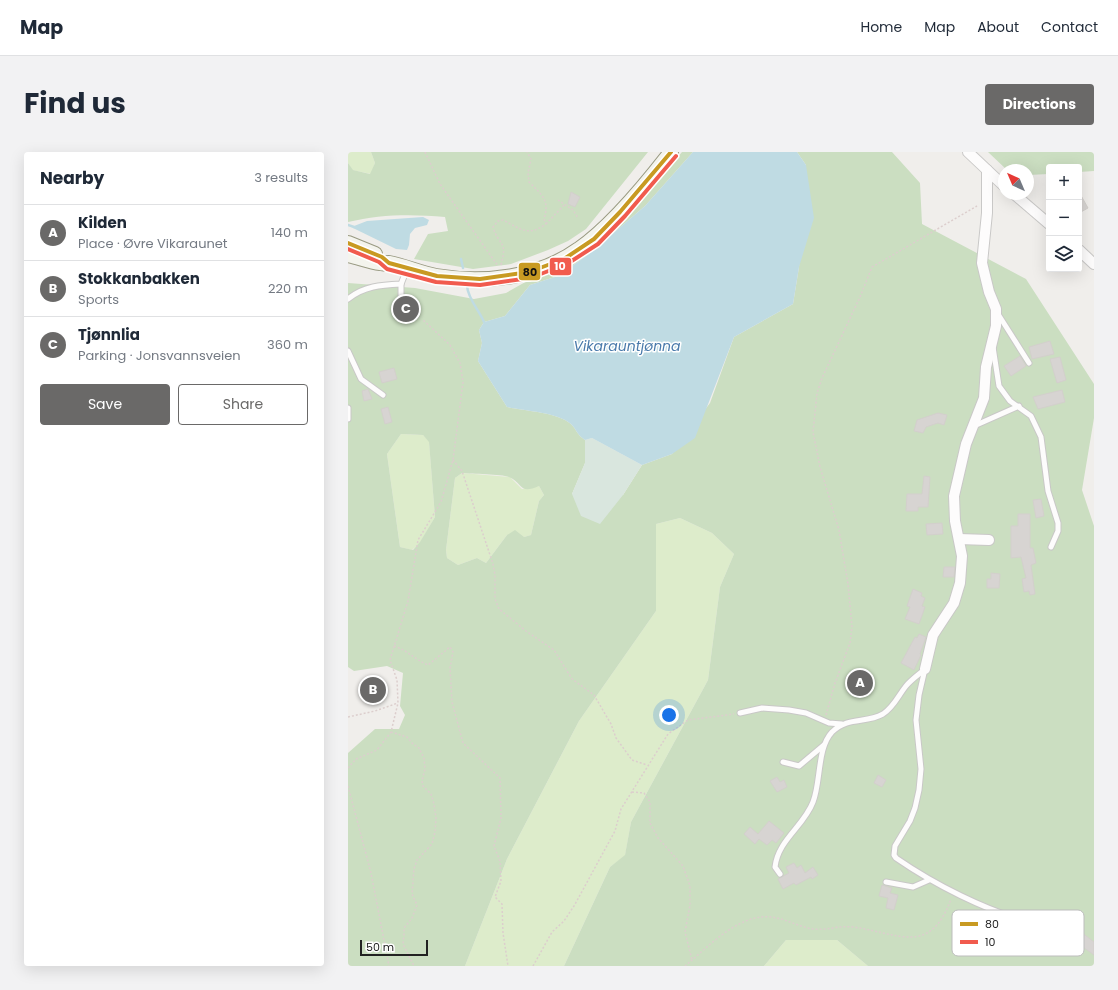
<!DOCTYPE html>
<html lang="en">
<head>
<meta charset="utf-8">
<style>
	body { margin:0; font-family:Poppins,sans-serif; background:#f2f2f3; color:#1f2937 }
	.controls { position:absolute; right:12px; top:12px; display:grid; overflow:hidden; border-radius:4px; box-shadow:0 4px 16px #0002 }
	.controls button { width:36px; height:36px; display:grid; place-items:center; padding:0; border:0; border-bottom:1px solid #e0e1e3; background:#fff; color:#1f2937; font:20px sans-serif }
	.compass { position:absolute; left:650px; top:12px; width:36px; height:36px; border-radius:50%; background:#fff; box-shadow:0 4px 16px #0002; rotate:316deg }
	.scale { position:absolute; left:12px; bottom:10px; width:68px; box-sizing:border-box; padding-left:4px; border:2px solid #222; border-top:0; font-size:11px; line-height:14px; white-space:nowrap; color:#222; -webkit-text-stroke:3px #fff; paint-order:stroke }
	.you { position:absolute; left:321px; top:563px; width:14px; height:14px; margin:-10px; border:3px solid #fff; border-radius:50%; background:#1a73e8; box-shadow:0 0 0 6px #1a73e833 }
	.badge { display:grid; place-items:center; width:26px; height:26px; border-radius:50%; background:#6a6968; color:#fff; font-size:13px; font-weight:700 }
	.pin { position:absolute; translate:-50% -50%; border:2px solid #fff; box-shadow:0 1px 4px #0006 }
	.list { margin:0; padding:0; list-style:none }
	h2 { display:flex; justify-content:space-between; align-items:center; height:52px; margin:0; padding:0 16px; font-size:17px }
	h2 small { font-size:13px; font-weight:400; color:#747a83 }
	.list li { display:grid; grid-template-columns:26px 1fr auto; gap:12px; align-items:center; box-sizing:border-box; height:56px; padding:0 16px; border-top:1px solid #e0e1e3 }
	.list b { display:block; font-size:15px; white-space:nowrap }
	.list p { margin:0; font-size:13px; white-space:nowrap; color:#747a83 }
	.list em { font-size:13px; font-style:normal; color:#747a83 }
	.actions { display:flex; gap:8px; padding:12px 16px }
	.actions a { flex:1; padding:9px 0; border:1px solid #6a6968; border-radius:4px; text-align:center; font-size:14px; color:#6a6968 }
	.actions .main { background:#6a6968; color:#fff }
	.icon { flex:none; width:22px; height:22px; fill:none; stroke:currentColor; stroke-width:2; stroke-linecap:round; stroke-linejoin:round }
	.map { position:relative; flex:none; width:746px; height:814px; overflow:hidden; border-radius:4px }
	header { display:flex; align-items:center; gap:24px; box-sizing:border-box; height:56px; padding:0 20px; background:#fff; border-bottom:1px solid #e0e1e3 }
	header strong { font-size:19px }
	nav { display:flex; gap:22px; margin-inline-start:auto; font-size:14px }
	.intro { display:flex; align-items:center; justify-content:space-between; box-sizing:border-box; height:96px; padding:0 24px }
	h1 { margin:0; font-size:28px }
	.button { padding:10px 18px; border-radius:4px; background:#6a6968; color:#fff; font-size:14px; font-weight:700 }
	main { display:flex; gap:24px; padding:0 24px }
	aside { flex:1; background:#fff; border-radius:4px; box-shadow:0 4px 16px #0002 }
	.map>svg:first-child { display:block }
	.grass { fill:#ddeccb }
	.forest { fill:#cbdec1; fill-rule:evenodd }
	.wetland { fill:#d9e6de }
	.water { fill:#bfdbe3 }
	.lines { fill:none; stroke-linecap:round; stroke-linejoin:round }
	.stream { stroke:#bfdbe3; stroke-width:2.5 }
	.building { fill:#d7d4d2; stroke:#d3d0cc }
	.service-casing { stroke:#c9c8c7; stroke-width:7 }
	.minor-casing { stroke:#c9c8c7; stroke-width:12 }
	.secondary-casing { stroke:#999a82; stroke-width:16 }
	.path { stroke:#dccecd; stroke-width:1.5; stroke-dasharray:2 2; stroke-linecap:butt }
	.service { stroke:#fdfcfc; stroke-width:5 }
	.minor { stroke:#fdfcfc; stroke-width:10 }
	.secondary { stroke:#f4f4ed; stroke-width:14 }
	.bus-1-casing { stroke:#fff; stroke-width:7 }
	.bus-2-casing { stroke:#fff; stroke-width:7 }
	.bus-1 { stroke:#c89a22; stroke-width:4 }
	.bus-2 { stroke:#f15b4e; stroke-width:4 }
	.labels { text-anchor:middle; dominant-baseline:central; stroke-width:3; stroke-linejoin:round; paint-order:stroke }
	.water-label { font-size:14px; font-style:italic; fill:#4a7aab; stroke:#fff }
	.key { fill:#fff; stroke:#bdbdbd; stroke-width:1 }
	.key-label { font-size:11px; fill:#222 }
	.line-badge { stroke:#fff; stroke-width:1.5 }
	.badge-label { font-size:11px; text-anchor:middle; font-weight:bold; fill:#fff }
	.pale-badge-label { font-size:11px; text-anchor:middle; font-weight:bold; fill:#111 }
</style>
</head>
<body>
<header>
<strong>Map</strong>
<nav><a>Home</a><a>Map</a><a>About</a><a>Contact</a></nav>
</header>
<div class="intro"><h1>Find us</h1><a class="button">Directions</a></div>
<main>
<aside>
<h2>Nearby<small>3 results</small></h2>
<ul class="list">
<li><span class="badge">A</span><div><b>Kilden</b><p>Place · Øvre Vikaraunet</p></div><em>140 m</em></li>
<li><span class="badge">B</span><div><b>Stokkanbakken</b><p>Sports</p></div><em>220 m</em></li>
<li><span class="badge">C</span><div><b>Tjønnlia</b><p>Parking · Jonsvannsveien</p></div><em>360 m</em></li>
</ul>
<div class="actions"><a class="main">Save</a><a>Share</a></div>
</aside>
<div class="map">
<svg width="746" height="814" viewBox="0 0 746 814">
	<rect width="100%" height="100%" fill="#f0eeeb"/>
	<g class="grass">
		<polygon points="0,0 23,0 27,11 23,22 4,18 0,11"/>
		<polygon points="53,282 75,283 81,289 87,365 72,391 64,398 52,395 39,302"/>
		<polygon points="114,321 162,325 174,337 191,334 196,343 191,349 183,383 176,385 159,383 138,411 129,406 110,413 99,406 98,398 107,326"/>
		<polygon points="332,366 364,381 386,402 372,435 360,528 283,670 277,704 262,715 216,814 117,814 159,707 231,569 308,459 308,372"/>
		<polygon points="438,788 489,788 520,814 416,814"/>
	</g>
	<g class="forest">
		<path d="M 23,0 L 300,0 L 238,77 L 220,89 L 200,98 L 163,112 L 125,117 L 66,107 L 80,82 L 100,79 L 97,65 C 65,62 32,62 0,70 L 0,11 L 5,18 L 22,22 L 27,11 Z"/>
		<path d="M 334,0 L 345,0 L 297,54 L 241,102 L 210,124 L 182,133 L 157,164 L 136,170 L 131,178 L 134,191 L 130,209 L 159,255 C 177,259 209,260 223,272 C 229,278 229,283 237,288 L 237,311 L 224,342 L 275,343 L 294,313 L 324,302 L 362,251 L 386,185 L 445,152 L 451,115 L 458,13 L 449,0 L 544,0 L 572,31 L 574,72 L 678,127 L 746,232 L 746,266 L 734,338 L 746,374 L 746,814 L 520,814 L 489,788 L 438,788 L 416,814 L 216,814 L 262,715 L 277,703 L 283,670 L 360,528 L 372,435 L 386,402 L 364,381 L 332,366 L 308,372 L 308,459 L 231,569 L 159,707 L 117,814 L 0,814 L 0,601 L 27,577 L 51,577 L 57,563 L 52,554 L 55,521 L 39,514 L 6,519 L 0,515 L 0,131 L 67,136 L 126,147 L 158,141 L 245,92 L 293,49 ZM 53,282 L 75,283 L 81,290 L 87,365 L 72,390 L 65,398 L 52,395 L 39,302 ZM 114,321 C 124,322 153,322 161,325 C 175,331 171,343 191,334 L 196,343 L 191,349 L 183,383 L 176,385 L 167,378 L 159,383 L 138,411 L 129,406 L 110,413 L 99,406 L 98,398 L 107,326 Z"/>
		<polygon points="640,0 746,0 746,19 731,20 731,15 701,15 701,22 680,23 680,18 659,18"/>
	</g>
	<polygon class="wetland" points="244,286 294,313 275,343 252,372 233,364 224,342 237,311 237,288"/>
	<g class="water">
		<path d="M 345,0 L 449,0 L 458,13 L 466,66 L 451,115 L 445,152 L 386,185 L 347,286 L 324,302 L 294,313 L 244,286 L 237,288 C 229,283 229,278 223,272 C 209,260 177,259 159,255 L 130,209 L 134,191 L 131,178 L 136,170 L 157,164 L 182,133 L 210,124 L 241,102 L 297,54 Z"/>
		<polygon points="75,65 81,68 79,73 67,76 62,82 61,93 59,98 48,97 5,76 6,74 19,69"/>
	</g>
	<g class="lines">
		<g class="stream">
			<polyline points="0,73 6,75"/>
			<polyline points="113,107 115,116"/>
			<path d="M 119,134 C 120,147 131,158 136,170"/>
		</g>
	</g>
	<g class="building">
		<polygon points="223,40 232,45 227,55 220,52"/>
		<polygon points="731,40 740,56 731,61"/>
		<polygon points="702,189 706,202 684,207 681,195"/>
		<polygon points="672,204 678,214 663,224 656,214"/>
		<polygon points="712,205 718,228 709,231 702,207"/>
		<polygon points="46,216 49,227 34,231 31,220"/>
		<polygon points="20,237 24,247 16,249 14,239"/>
		<polygon points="714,238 717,250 690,257 685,245"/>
		<polygon points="40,255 44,270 37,272 33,257"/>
		<polygon points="590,261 599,263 596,273 590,271 578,275 575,281 566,279 569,268"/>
		<polygon points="576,324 582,325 580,355 570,355 570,359 558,359 559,342 574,342"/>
		<polygon points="693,347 696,364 688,366 685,348"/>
		<polygon points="670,362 682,362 682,396 685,396 688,411 683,413 687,442 682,443 681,439 676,440 674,427 678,426 673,405 663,406 663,374 670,374"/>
		<polygon points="594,371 595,382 579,383 578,372"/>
		<polygon points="596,415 607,415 606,425 595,425"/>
		<polygon points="643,421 652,422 651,436 639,436 639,427 643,427"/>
		<polygon points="565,437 574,441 573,444 577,446 574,454 577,455 571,472 557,467 562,455 559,454"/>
		<polygon points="571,482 578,485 572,502 573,503 566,518 553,511 567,485 569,486"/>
		<polygon points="523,522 525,537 500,540 498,525"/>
		<polygon points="530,623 538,628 534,635 526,631"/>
		<polygon points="429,625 432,630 436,628 439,635 429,640 422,629"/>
		<polygon points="421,669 436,681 428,691 424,688 419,693 411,687 407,692 396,682 402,675 410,682"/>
		<polygon points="446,711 449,716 453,713 457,721 465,715 470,723 464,727 463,725 448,733 446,731 435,737 430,727 441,721 438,715"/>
		<polygon points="534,733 544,736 542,741 550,743 546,758 538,756 540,746 531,744"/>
		<polygon points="733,780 746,790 746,803 735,795 731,800 717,795 716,798 707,794 711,785 725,790"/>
	</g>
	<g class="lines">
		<defs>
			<g id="service">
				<polyline points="53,132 53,148 68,163"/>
				<path d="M 0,147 C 16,134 33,133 53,132 L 59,117"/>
				<polyline points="650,162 681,211"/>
				<polyline points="645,195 651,234 662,249 683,264 693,285 700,339 710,371 710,379 703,395"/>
				<polyline points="0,199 13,227 35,243"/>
				<polyline points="0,256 0,267"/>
				<polyline points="626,274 671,254"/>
				<path d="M 577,517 L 571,543 L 568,568 L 573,617 L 571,638 L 567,656 L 562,669 L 547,694 L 546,703 L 548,706 C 587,733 637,758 683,771 C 698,775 713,776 728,780"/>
				<polyline points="392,561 414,556 441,558 458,561 481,571 494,572"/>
				<polyline points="435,610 451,614 476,593"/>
				<path d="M 432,722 L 427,715 C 430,688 456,674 465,650 C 473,630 469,596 484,580 C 501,564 517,572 535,562 C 546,555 550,544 558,534 C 563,528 570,523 576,518"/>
				<polyline points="538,730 565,735 581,728"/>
			</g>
			<g id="minor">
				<polyline points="620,0 656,34"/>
				<polyline points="666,42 701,72"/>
				<polyline points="731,98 746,112"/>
				<polyline points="611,387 641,388"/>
				<polyline points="577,517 585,483 606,451 612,431 614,404 607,369 606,344 618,292 636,246 638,215 648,174 648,157 641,140 634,111 639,61 639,18"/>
			</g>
			<g id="secondary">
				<polyline points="0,91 27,102"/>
				<path d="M 0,103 C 10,105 22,110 32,111 C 35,112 38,111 41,111 C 57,114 72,121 88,124 C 136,132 191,126 231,97 C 263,75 299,31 323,0"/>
			</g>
		</defs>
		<use href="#service" class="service-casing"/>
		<use href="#minor" class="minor-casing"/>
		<use href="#secondary" class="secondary-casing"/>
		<g class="path">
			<polyline points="77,0 92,32 150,114"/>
			<polyline points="210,48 225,58 230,66"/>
			<polyline points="198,72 217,52"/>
			<path d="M 153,113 C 160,88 151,95 145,75 L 150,69 L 155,68 C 173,77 180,85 198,72 L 196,67 C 202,48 194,43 181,30 L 180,21 L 183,7 L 179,0"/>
			<polyline points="105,308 114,319 145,412 147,423 147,447 151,457 178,479 206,498 224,527 246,543 263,572 268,586 284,608 299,613"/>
			<path d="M 46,494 C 59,498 66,507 80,513 L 102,495 L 105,500 L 102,516 L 104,550 L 115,591 L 152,626 L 153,666 L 146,694 L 152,709 L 153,729 L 147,745 L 154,752 L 155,781 L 160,814"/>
			<polyline points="478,563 487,531 502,491 504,475 500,432 491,378 472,315 465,280 469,241 474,226 512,145 524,115 629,54"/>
			<polyline points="0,565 27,559 50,551"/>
			<polyline points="43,580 59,585 65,592 71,596 76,606 77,617 74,629 75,634 83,642 86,652 88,666 87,680 84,692 69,708 66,717 64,742 69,753 64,766 56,776 56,783 55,792 66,814"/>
			<polyline points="0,616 8,607 29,598 43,580 50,551 49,528 42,508 60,449 70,388 93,350 105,308 115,230 112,211 102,193 74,167"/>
			<polyline points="0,634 23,721 41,814"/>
			<polyline points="284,640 296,641 302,650 302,671 310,686 335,714 342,734 342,753 337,780 344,808"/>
			<polyline points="185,814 204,780 216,769 226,754 267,679 273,657 320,582 340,568 386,562"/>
			<path d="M 337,814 C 359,796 383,769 413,765 C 430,763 444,772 460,776 C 476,780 490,773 505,775 C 550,781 582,805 603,747"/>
		</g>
		<use href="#service" class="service"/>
		<use href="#minor" class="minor"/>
		<use href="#secondary" class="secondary"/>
		<defs>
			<polyline id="bus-1" points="0,91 34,105 41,111 89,124 132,127 181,120 216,107 246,87 272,60 323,0"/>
			<polyline id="bus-2" points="0,97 31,110 39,117 88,130 132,133 182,126 219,112 250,92 277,64 328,4"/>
		</defs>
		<use href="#bus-1" class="bus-1-casing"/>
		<use href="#bus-2" class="bus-2-casing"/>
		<use href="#bus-1" class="bus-1"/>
		<use href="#bus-2" class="bus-2"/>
	</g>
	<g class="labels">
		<g class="water-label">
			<text x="279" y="194">Vikarauntjønna</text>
		</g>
	</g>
	<rect x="604" y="758" width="132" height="46" rx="6" class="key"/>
	<rect x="612" y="770" width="18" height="4" fill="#c89a22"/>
	<rect x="612" y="788" width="18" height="4" fill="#f15b4e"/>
	<g class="key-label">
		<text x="637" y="776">80</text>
		<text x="637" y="794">10</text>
	</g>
	<g class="line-badge">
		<rect x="201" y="105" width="23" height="19" rx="4" fill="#f15b4e"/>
		<rect x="170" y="110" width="23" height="19" rx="4" fill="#c89a22"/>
	</g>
	<g class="badge-label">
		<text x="212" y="118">10</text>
	</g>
	<g class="pale-badge-label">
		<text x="182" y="124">80</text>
	</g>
</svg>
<div class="controls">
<button>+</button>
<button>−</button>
<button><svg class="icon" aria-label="layers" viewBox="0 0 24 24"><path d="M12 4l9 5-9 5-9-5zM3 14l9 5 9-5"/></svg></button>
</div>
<svg class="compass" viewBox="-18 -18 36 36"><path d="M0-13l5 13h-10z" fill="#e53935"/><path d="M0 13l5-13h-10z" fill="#747a83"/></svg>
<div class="scale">50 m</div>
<div class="you"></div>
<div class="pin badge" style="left:512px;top:531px">A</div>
<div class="pin badge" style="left:25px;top:538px">B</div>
<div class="pin badge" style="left:58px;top:157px">C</div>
</div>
</main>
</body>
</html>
